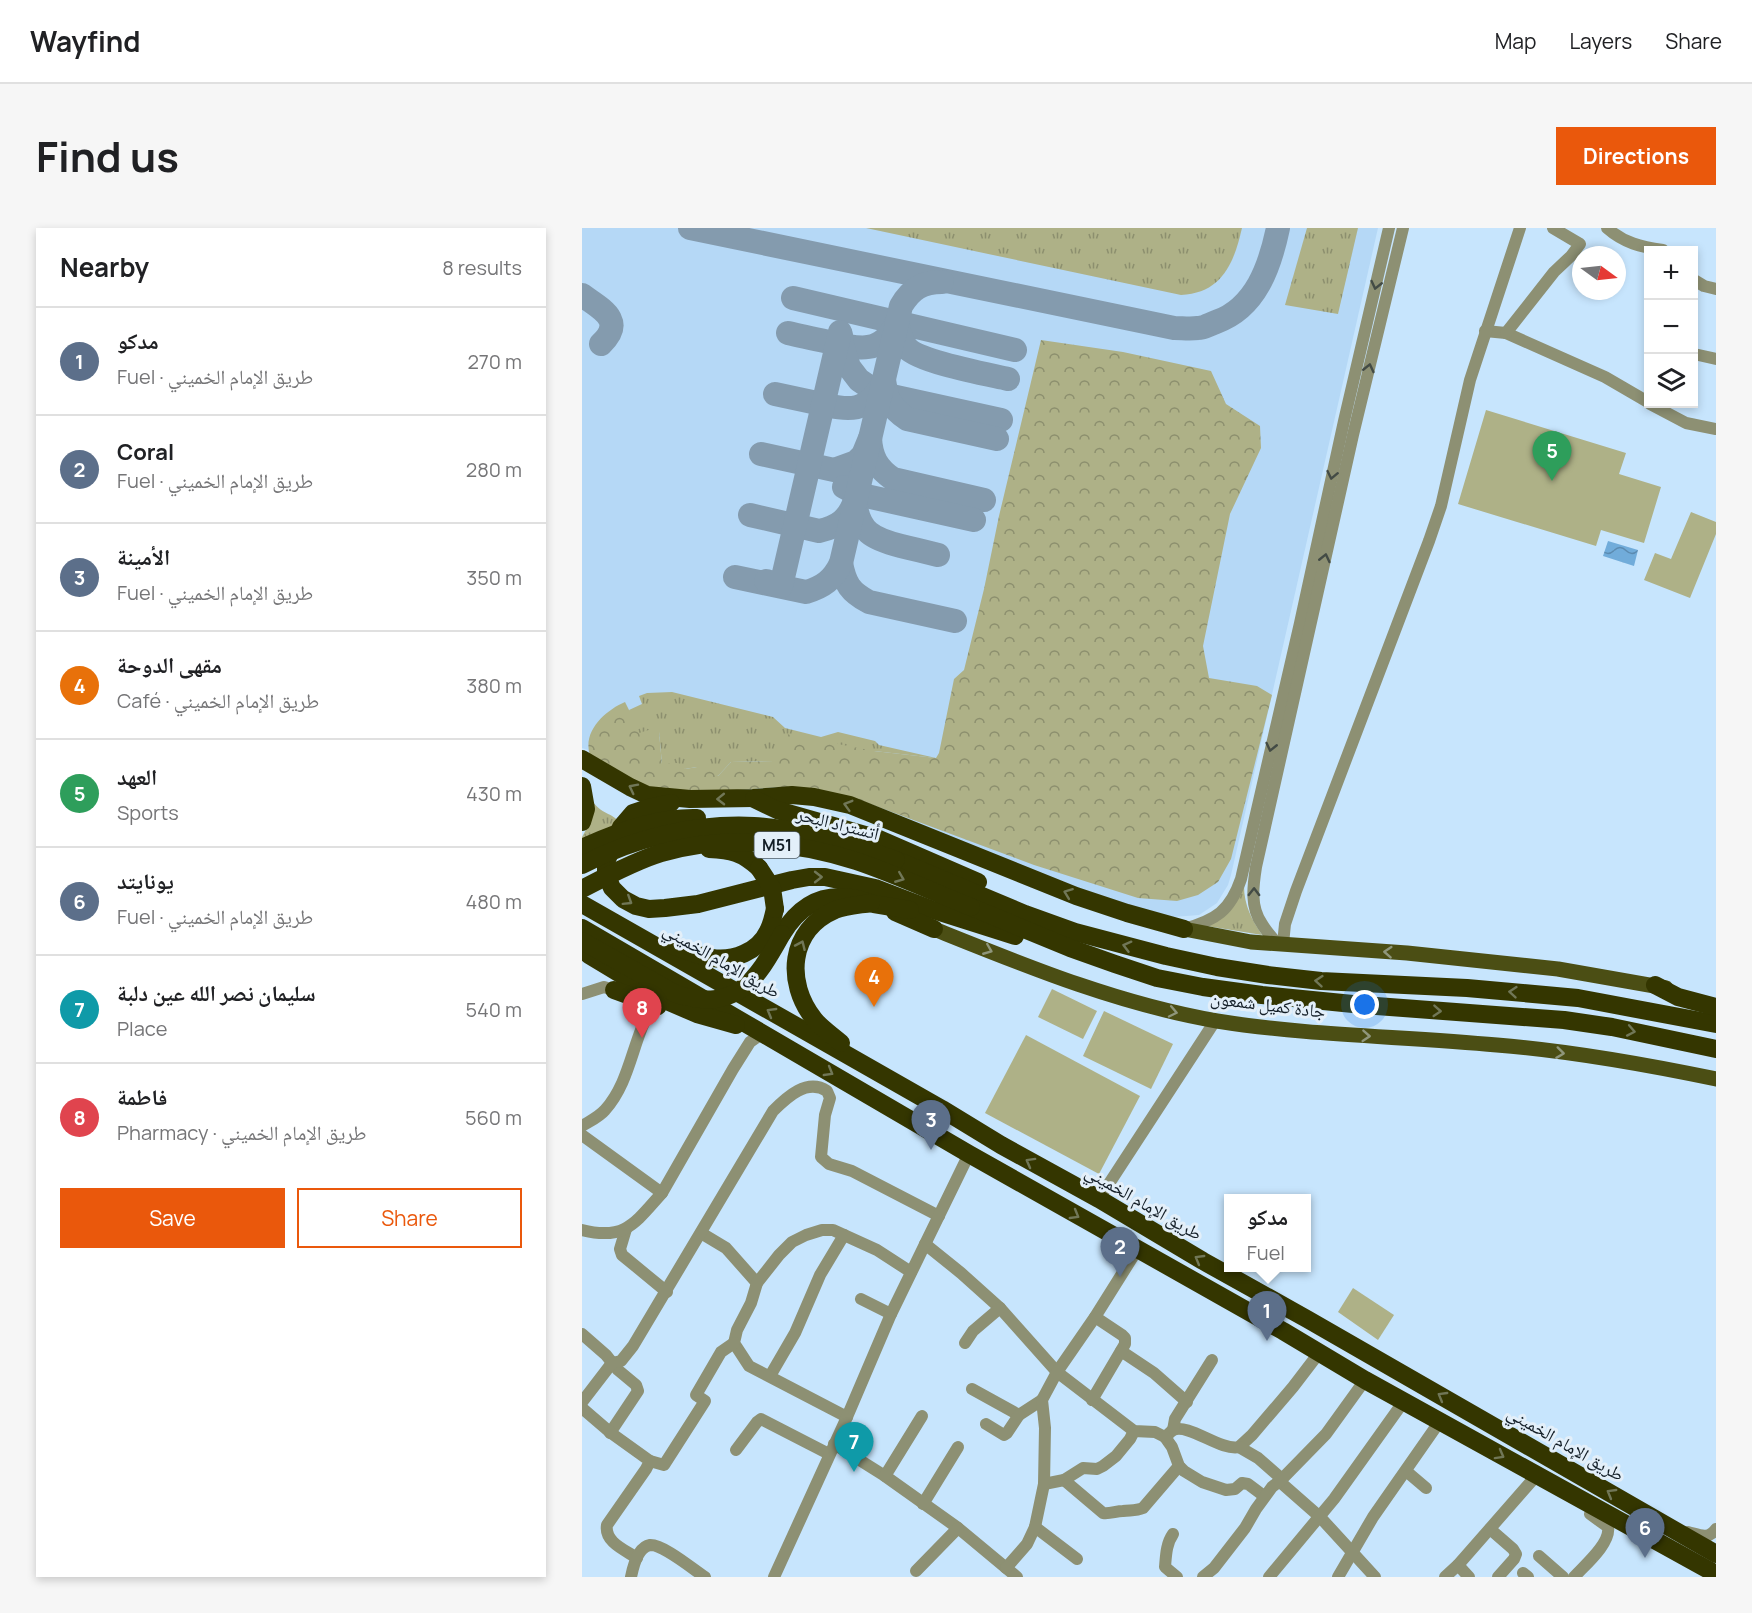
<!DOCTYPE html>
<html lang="en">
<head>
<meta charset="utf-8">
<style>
	body { margin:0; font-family:Manrope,"Noto Naskh Arabic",sans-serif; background:#f6f6f6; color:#202124 }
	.controls { position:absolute; right:18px; top:18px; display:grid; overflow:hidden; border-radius:0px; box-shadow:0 3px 9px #0003 }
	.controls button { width:54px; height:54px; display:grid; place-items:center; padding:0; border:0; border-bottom:2px solid #e0e0e0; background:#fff; color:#202124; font:30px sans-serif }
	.compass { position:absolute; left:990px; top:18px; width:54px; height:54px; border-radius:50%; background:#fff; box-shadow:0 3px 9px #0003; rotate:105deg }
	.you { position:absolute; left:783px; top:777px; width:21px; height:21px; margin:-15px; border:4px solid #fff; border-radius:50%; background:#1a73e8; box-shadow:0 0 0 9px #1a73e833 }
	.badge { display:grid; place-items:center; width:39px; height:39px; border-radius:50%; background:#ea580c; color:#fff; font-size:20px; font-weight:700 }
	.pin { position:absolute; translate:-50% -50px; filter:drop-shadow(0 2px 3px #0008) }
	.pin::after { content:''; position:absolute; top:32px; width:21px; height:18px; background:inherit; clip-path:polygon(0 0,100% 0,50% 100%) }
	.popup { position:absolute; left:642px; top:966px; width:87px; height:78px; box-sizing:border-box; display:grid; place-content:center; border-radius:0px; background:#fff; filter:drop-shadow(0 2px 4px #0005); font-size:20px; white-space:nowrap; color:#757577 }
	.popup b { font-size:22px; color:#202124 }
	.popup::after { content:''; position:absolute; left:50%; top:100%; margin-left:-12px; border:12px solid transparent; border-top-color:#fff }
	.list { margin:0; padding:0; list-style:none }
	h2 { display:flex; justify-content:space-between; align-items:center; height:78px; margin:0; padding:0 24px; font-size:26px }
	h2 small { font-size:20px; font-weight:400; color:#757577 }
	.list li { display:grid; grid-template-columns:39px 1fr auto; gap:18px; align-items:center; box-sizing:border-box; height:108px; padding:0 24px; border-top:2px solid #e0e0e0 }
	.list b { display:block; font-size:22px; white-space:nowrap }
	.list p { margin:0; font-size:20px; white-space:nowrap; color:#757577 }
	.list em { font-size:20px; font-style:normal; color:#757577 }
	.actions { display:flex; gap:12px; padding:18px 24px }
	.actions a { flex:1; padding:14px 0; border:2px solid #ea580c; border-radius:0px; text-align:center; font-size:21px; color:#ea580c }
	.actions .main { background:#ea580c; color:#fff }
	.icon { flex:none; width:33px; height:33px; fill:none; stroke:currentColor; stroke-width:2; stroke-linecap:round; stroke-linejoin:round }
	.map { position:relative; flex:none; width:1134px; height:1349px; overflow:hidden; border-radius:0px }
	header { display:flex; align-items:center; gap:36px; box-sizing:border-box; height:84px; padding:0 30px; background:#fff; border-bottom:2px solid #e0e0e0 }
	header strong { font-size:28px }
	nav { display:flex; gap:33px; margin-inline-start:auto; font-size:21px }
	.intro { display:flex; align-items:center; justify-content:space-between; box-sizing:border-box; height:144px; padding:0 36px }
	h1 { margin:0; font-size:42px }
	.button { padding:15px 27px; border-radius:0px; background:#ea580c; color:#fff; font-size:21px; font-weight:700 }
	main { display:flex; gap:36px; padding:0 36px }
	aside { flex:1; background:#fff; border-radius:0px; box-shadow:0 3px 9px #0003 }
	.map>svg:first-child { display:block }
	.built { fill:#b5d8f6 }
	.grass { fill:url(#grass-tufts) }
	.forest { fill:url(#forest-crowns) }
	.pitch { fill:#aeb187 }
	.water { fill:url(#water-waves) }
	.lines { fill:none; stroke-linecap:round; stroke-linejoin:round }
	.taxiway { stroke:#849bae; stroke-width:24 }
	.minor { stroke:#8d9073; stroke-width:12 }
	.major { stroke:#4b4e14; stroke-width:15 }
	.highway { stroke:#343600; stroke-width:18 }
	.highway-bridge { stroke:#343600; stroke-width:18 }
	.oneway { stroke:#434b45 }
	.oneway2 { stroke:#717757 }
	.oneway3 { stroke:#8f967b }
	.labels { text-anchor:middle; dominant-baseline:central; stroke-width:6; stroke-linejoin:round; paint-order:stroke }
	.shield { fill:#e3eff9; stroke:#515c65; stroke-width:1.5 }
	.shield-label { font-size:16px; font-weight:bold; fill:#121d26 }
	.street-label { font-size:18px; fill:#121d26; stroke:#e3eff9 }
</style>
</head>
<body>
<header>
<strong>Wayfind</strong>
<nav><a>Map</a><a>Layers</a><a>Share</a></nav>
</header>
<div class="intro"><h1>Find us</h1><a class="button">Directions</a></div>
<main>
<aside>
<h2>Nearby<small>8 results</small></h2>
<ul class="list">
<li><span class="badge" style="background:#5c6f8a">1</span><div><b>مدكو</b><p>Fuel · طريق الإمام الخميني</p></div><em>270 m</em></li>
<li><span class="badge" style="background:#5c6f8a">2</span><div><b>Coral</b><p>Fuel · طريق الإمام الخميني</p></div><em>280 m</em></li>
<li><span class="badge" style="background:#5c6f8a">3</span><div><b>الأمينة</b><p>Fuel · طريق الإمام الخميني</p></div><em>350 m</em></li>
<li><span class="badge" style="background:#e8710a">4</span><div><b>مقهى الدوحة</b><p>Café · طريق الإمام الخميني</p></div><em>380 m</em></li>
<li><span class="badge" style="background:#2e9e5b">5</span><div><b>العهد</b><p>Sports</p></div><em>430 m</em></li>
<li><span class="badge" style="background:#5c6f8a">6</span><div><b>يونايتد</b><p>Fuel · طريق الإمام الخميني</p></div><em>480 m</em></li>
<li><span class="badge" style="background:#0f9aa8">7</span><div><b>سليمان نصر الله عين دلبة</b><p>Place</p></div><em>540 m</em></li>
<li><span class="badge" style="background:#e0444e">8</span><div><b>فاطمة</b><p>Pharmacy · طريق الإمام الخميني</p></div><em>560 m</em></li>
</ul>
<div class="actions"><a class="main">Save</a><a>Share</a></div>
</aside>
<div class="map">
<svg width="1134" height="1349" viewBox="0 0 1134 1349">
	<defs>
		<pattern id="grass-tufts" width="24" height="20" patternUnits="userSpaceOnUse" patternTransform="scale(1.5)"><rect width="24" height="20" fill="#aeb187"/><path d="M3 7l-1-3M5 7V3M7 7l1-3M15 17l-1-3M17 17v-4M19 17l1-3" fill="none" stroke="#8c8f6e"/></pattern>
		<pattern id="forest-crowns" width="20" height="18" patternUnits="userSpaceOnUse" patternTransform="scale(1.5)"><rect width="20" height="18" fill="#aeb187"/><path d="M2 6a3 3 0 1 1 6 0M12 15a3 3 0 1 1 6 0" fill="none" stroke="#8c8f6e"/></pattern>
		<pattern id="water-waves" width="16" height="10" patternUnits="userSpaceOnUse" patternTransform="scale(1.5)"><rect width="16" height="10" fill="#71acda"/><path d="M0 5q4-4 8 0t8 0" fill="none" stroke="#5b8bb1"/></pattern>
	</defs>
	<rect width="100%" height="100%" fill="#c7e5fd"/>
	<polygon class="built" points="0,0 796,0 649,647 646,657 635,675 617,687 591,689 518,669 422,633 322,589 283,574 199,559 187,559 8,527 6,522 0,520"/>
	<g class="grass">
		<path d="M 284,0 L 660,0 C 652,35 640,65 599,67 Z"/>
		<polygon points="725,0 776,0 756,86 703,77"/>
		<polygon points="90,464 191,489 203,500 239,509 256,504 293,513 297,517 354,530 292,523 192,533 149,534 136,548 115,539 103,541 80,536 77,504 57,506 47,482 60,476 57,468 65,465"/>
		<path d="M 9,571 C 20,588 29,583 39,596 L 0,615 L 0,609 L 5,600 Z"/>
		<path d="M 662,658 C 662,677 670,692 680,707 L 625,698 Z"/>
	</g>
	<path class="forest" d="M 459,112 L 541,124 L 629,143 L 644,176 L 678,198 L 679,220 L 648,286 L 621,418 L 627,450 L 675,458 L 690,467 L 649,631 L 636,654 L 616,667 L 595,673 L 556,670 L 452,637 L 283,574 L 199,559 L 112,565 L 62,560 L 8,527 C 0,503 24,482 43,474 L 47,482 L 54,487 L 57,505 L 73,500 L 77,504 L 80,536 L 96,535 L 103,541 L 127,537 L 136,548 L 149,534 L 192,533 L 204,506 L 292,523 L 354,530 L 357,525 L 372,451 L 382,442 L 402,361 L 417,288 Z"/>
	<g class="pitch">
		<polygon points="904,182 1044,225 1037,246 1079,259 1062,315 1019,302 1014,318 876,276"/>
		<polygon points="1109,284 1134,294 1134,306 1108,370 1062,352 1073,325 1089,331"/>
		<polygon points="470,761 515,783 501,811 456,789"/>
		<polygon points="522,783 591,816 569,861 501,828"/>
		<polygon points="444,807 558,868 517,946 403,885"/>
		<polygon points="771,1060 812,1087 796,1112 756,1084"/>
	</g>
	<polygon class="water" points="1026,313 1056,322 1052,338 1021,328"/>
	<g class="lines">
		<g class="taxiway">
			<path d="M 108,0 L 592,100 C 600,100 608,101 616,100 C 622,100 628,96 634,94 C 674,80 688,38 696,0"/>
			<path d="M 0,67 C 19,81 44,92 19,116"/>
			<polyline points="211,70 433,122"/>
			<path d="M 206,105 C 219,108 233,111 247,114 C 276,121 300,127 315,94 C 317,103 319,113 325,120 C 338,134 404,146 426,151"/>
			<polyline points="259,107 260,117 267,139 277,152 296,165 419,192"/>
			<path d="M 193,166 C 207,169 221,172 235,175 C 266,182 286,187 302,152 C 305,172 308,179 325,191 L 415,211"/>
			<path d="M 179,226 L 252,242 L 274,234 L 281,227 L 288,210 C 289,229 295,240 311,251 L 402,272"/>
			<polyline points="262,259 275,266 392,292"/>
			<path d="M 168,287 L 237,303 C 256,299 267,291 273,272 C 276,304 291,311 319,318 C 332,321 344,324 356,327"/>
			<path d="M 259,335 C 263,356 268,364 287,374 L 373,393"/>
			<path d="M 153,349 L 224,364 C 241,359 251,352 259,335 L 319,78 C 329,61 340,54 360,54"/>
			<polyline points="184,353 199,358 258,104"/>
		</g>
		<g class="minor">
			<path d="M 1025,0 C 1042,15 1059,19 1081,22"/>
			<polyline points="1112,52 1122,58 1134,61"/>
			<polyline points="903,103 924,105 1023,149 1066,174"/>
			<polyline points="924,105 972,44 989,28 998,16 971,0"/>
			<polyline points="1112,126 1134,131"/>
			<polyline points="1068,176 1104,195 1134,201"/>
			<path d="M 602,701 C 634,692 648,683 659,651 L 718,395 L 762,193 L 807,0"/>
			<path d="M 695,716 C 690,709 684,703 680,696 C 668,679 671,658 674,639 L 771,207 L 821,0"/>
			<polyline points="701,716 703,696 714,663 847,313 859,278 888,152 938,0"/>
			<polyline points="0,766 22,759 32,762"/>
			<path d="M 0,898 C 8,893 17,889 23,882 C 50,852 50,809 72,776"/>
			<polyline points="0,907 80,965"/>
			<polyline points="517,971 633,793"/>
			<polyline points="44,1001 38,1021 40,1027 85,1064"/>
			<path d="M 0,1002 C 43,1013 53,995 80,965 L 151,841 L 168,814 L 181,805"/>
			<polyline points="119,1005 144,1020 175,1055"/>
			<path d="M 343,1016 L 379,1045 L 418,1080 L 475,1144 L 552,1203 L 573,1204 L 583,1209 C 586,1207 588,1204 591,1202 C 607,1195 638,1223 657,1219 L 670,1207 L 711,1159 L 737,1125"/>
			<polyline points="279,1071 309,1086"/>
			<polyline points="0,1106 24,1127 36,1142 54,1157 56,1163 28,1205"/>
			<polyline points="383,1115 391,1103 418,1080"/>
			<polyline points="539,1123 572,1145 605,1174"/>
			<polyline points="188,1148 213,1105 238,1047 262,1007"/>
			<polyline points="390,1161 437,1187 460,1172"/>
			<polyline points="510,1172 543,1116 543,1110 540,1107 513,1089"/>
			<path d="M 0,1174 L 30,1135 L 39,1133 L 51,1118 L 191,883 C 205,869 225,850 245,863 L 248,870 L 243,887 L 239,929 L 247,936 L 270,943 L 357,988"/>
			<path d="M 0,1180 L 29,1205 L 68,1233 L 64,1241 L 25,1297 C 22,1314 43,1322 55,1330"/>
			<polyline points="265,1189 167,1138 152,1115 155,1102 169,1075 175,1055 197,1027 210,1014 224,1007 240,1002 251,1002 295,1022 329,1044"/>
			<polyline points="404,1196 422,1207 425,1205 437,1187"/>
			<polyline points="591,1202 593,1191 630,1132"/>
			<polyline points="583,1209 590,1219 597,1238 602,1243 620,1254 644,1262 653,1261 660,1255 666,1256 682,1268"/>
			<polyline points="252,1216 303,1248 376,1300 435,1349"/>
			<polyline points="657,1219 676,1230 700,1251"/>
			<polyline points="154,1222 175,1194 179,1191 247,1226"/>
			<polyline points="68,1233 82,1237 123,1173 114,1167 139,1124 152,1115"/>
			<polyline points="824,1243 844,1260"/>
			<polyline points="303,1248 340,1188"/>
			<path d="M 482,1252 L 521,1285 C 528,1286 534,1283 541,1283 C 549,1282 554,1283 561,1280 L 597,1238"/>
			<polyline points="697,1253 738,1289 793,1349"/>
			<polyline points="462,1256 482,1252 501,1240 515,1241 521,1238 534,1228 548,1211 552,1203"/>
			<polyline points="341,1276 376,1219"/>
			<polyline points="453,1299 495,1331"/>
			<polyline points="908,1301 931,1321 934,1326 932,1331 916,1349"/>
			<path d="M 1106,1304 C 1118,1307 1126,1312 1134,1301"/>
			<path d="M 591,1306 C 584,1316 584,1328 583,1339 L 595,1349"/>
			<polyline points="957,1328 981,1349"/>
			<polyline points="876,1337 887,1349"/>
			<polyline points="424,1340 445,1316 453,1299 462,1256 463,1200 460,1172 475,1144 513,1089 555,1022"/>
			<polyline points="334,1343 376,1300"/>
			<polyline points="941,1345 946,1349"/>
			<path d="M 49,1349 C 51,1339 56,1319 68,1317 C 81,1316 112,1342 123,1349"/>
			<polyline points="192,1349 265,1189 309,1086 387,926"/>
			<polyline points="621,1349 632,1340 663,1300 674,1281 690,1259 700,1251 744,1206 783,1152"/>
			<polyline points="687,1349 752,1271 822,1173"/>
			<polyline points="756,1349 791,1289 858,1193"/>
			<polyline points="863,1349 876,1337 954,1248"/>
			<path d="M 992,1349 C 1003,1337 1029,1315 1026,1299 L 1008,1286"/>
		</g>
		<g class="major">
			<path d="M 352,701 C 444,738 536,776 635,793 C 728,808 822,808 915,817 C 989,823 1062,836 1134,851"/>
			<polyline points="602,701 669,714 825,725 976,741 1084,760"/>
		</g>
		<g class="highway">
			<polyline points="0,531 48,559 65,567 108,571 171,570 210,567 232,569 268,577 494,668 545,685 602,701"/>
			<polyline points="0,558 4,581 0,594"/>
			<polyline points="172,571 195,582 297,611 396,654"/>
			<polyline points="89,575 66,580 51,585 39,599 24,634 24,646 30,660 41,671 54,678 67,681 83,680 116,676 210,652 227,649 243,649 293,660 348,681 433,708"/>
			<path d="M 127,621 C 149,622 160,624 177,640"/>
			<polyline points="314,632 443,686 493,704 584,728 635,739 686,747 739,753 885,760 996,770 1134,796"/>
			<polyline points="0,676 360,881 419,917 517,971 621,1033 725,1091 1134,1326"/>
			<polyline points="389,679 488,720 533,736 575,750 621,759 680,767 781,777 982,792 1030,799 1134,821"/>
			<polyline points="313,684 352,701"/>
			<polyline points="0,700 387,926 701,1103 783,1152 1134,1346"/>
			<path d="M 200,706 C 216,680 237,665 269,670 C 277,671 284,674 292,676 C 304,678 316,680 328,682"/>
			<path d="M 90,717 C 103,722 116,728 130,730 C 151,733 176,724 186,703 C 190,696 191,688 193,681"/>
			<polyline points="7,727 80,771 115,786 154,797"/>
			<polyline points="1073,757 1096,769 1134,779"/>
			<polyline points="32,762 76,778"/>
			<path d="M 259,815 C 250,807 239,800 232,791 C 203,754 207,702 253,682 C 263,678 277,677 289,675"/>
		</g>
		<g class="highway-bridge">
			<path d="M 0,620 C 36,603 75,589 115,590"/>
			<path d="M 0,637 C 52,610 113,595 172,598 C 191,599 212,603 231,607 C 259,612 287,623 314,632"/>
			<polyline points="177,640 190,660 193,681"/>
			<path d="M 0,661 C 23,649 55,632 79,625 C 142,607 213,613 274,633 C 313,646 351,664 389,679"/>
			<path d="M 0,713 L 94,766 C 154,785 174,753 200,706"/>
		</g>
	</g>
	<defs><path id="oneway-chevron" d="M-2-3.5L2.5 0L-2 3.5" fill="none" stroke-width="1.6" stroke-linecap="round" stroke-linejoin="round" transform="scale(1.5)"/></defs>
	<g class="oneway">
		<use href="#oneway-chevron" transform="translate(794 57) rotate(103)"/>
		<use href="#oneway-chevron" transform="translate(787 140) rotate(-77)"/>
		<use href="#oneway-chevron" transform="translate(750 247) rotate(102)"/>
		<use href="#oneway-chevron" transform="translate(743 330) rotate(-77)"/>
		<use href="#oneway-chevron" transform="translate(689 519) rotate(103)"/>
		<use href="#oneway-chevron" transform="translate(672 664) rotate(-89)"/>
	</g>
	<g class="oneway2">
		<use href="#oneway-chevron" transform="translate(51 560) rotate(-153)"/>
		<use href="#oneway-chevron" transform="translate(139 571) rotate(179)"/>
		<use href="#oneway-chevron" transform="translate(266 577) rotate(-164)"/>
		<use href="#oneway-chevron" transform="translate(236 649)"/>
		<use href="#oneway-chevron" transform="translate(318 650) rotate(22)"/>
		<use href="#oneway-chevron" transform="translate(486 665) rotate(-159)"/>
		<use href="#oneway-chevron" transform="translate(46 673) rotate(32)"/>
		<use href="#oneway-chevron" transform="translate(219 717) rotate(-66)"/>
		<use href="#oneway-chevron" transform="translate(545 718) rotate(-165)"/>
		<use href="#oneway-chevron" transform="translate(737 753) rotate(-175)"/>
		<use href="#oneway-chevron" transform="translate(931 764) rotate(-175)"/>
		<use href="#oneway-chevron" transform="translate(855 783) rotate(4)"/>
		<use href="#oneway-chevron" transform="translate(189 784) rotate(-150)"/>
		<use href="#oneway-chevron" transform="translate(1049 803) rotate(11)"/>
		<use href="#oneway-chevron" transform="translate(247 844) rotate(30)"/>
		<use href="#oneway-chevron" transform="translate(448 934) rotate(-151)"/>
		<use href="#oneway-chevron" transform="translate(493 987) rotate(30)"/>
		<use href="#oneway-chevron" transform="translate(617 1031) rotate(-150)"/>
		<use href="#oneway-chevron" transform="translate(860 1168) rotate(-150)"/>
		<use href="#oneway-chevron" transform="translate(918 1227) rotate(29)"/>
		<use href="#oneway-chevron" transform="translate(1029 1265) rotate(-150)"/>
	</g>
	<g class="oneway3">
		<use href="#oneway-chevron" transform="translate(406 722) rotate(22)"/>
		<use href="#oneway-chevron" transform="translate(806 724) rotate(-176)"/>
		<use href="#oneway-chevron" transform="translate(591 784) rotate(12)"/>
		<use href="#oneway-chevron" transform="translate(784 808) rotate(4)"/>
		<use href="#oneway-chevron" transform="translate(978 825) rotate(7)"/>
	</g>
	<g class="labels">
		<rect class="shield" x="172.5" y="604" width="45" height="26" rx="4.5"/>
		<g class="shield-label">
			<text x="195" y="617">M51</text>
		</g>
		<g class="street-label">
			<text transform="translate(256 595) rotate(14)">أتستراد البحر</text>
			<text transform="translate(140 732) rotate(30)">طريق الإمام الخميني</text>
			<text transform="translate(686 776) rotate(7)">جادة كميل شمعون</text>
			<text transform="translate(562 974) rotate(30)">طريق الإمام الخميني</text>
			<text transform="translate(984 1215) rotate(30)">طريق الإمام الخميني</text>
		</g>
	</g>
</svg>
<div class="controls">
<button>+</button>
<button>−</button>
<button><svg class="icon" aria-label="layers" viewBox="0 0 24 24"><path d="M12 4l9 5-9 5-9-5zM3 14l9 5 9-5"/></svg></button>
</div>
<svg class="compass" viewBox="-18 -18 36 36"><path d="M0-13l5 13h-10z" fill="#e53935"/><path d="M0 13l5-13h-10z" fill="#757577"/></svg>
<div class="you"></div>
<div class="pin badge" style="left:685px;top:1113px;background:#5c6f8a">1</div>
<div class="popup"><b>مدكو</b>Fuel</div>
<div class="pin badge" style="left:538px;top:1049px;background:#5c6f8a">2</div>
<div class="pin badge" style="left:349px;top:922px;background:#5c6f8a">3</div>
<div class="pin badge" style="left:292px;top:779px;background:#e8710a">4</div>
<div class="pin badge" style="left:970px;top:253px;background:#2e9e5b">5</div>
<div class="pin badge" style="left:1063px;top:1330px;background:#5c6f8a">6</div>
<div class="pin badge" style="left:272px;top:1244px;background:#0f9aa8">7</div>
<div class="pin badge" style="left:60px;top:810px;background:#e0444e">8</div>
</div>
</main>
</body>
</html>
